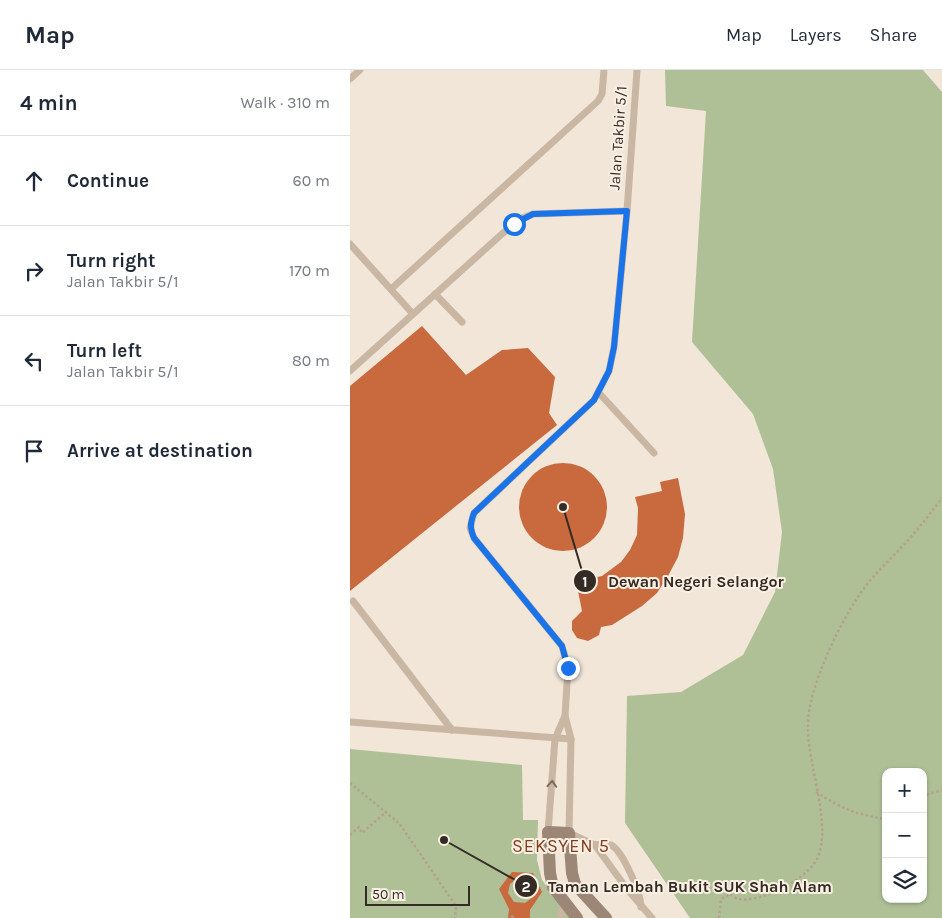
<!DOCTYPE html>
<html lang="en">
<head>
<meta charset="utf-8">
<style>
	body { margin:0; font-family:Karla,sans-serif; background:#f2f2f3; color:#1f2937 }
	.controls { position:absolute; right:15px; bottom:15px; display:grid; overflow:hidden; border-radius:10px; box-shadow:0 1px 4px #0004 }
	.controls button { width:45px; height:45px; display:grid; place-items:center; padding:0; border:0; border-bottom:1px solid #e0e1e3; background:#fff; color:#1f2937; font:25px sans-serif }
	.scale { position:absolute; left:15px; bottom:12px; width:105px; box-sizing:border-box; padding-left:5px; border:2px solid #342b25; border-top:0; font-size:14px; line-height:18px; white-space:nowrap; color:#342b25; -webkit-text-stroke:4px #f9f0e3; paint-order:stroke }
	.stop { position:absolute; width:15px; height:15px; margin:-11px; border:4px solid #1a73e8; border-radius:50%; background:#fff }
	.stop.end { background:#1a73e8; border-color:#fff; box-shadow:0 1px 5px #0008 }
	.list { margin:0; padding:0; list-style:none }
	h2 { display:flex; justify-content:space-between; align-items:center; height:65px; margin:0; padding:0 20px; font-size:21px }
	h2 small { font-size:16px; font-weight:400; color:#747a83 }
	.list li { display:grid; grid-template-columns:32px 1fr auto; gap:15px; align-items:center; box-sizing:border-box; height:90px; padding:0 20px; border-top:1px solid #e0e1e3 }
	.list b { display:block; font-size:19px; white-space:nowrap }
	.list p { margin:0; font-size:16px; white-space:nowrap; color:#747a83 }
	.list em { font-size:16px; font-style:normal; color:#747a83 }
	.icon { flex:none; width:28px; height:28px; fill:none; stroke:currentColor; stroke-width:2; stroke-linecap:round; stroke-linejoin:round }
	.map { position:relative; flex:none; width:592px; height:848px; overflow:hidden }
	header { display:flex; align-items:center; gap:30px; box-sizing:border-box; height:70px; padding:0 25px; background:#fff; border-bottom:1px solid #e0e1e3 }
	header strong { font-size:24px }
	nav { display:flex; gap:28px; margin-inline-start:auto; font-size:18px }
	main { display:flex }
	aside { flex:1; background:#fff }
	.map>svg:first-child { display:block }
	.green { fill:#afc097; fill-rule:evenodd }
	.building { fill:#c8693e; fill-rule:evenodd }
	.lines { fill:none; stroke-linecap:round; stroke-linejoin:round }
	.path { stroke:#b4a18d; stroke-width:2.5; stroke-dasharray:2.5 2.5; stroke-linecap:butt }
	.lane { stroke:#c9b7a3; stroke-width:7 }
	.secondary { stroke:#9c8675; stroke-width:12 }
	.oneway { stroke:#776a5e }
	.route { stroke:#1a73e8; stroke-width:6 }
	.labels { text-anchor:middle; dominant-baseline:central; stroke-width:4; stroke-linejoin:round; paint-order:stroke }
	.street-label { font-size:15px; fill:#342b25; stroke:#f9f0e3 }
	.quarter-label { font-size:18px; letter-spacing:1px; fill:#833d1d; stroke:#f9f0e3 }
	.leader { fill:none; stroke:#342b25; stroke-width:2 }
	.callout-dot { fill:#342b25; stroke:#f9f0e3; stroke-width:2 }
	.mark-label { font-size:15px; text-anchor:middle; font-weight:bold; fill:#fff }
	.callout-label { font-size:16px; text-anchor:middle; font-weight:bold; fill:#342b25; stroke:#f9f0e3; stroke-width:4; stroke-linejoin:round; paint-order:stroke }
</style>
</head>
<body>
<header>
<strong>Map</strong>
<nav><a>Map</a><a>Layers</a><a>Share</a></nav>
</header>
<main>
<aside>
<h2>4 min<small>Walk · 310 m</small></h2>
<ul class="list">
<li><svg class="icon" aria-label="ahead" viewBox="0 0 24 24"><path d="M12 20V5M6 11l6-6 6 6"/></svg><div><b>Continue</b></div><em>60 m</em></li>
<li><svg class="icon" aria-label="right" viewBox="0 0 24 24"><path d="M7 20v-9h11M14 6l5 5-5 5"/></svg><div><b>Turn right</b><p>Jalan Takbir 5/1</p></div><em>170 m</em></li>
<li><svg class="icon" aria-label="left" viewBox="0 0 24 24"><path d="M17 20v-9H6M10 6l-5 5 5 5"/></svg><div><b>Turn left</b><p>Jalan Takbir 5/1</p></div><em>80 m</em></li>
<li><svg class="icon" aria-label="arrive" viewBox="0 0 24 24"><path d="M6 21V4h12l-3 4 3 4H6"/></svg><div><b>Arrive at destination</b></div></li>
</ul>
</aside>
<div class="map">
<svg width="592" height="848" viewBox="0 0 592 848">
	<rect width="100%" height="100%" fill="#f1e6d7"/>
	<g class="green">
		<path d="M 315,0 L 573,0 L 592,22 L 592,848 L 340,848 L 275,753 L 277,626 L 331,622 L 393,585 L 425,522 L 432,462 L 423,399 L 403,344 L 342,272 L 356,41 L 316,36 ZM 536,702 L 573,702 L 573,829 L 536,829 Z"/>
		<polygon points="0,679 172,695 173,750 188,750 187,790 192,810 221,848 0,848"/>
	</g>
	<g class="building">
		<polygon points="72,256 116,305 152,280 178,278 205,307 199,343 207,355 0,521 0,316"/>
		<circle cx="213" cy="437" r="44"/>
		<polygon points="328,408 335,444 333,468 328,487 318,506 307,523 292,536 262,555 251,557 249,565 238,571 227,568 222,560 222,551 232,541 226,511 252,506 271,492 280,480 287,465 288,438 285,427 312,421 310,412"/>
		<path d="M 162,802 L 183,803 L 192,822 L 180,840 L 180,848 L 158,848 L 159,839 L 149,819 ZM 168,808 L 178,810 L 184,819 L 183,827 L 175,833 L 164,832 L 158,823 L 160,814 Z"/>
	</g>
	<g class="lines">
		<g class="path">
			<polyline points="0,713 49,753 106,836 105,848"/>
			<path d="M 466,722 C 491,738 507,745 536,749"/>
			<polyline points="573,728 576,725 592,720"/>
			<polyline points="0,765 9,757 12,763 36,742"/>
			<polyline points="162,848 163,845"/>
			<path d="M 369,848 L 371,829 L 380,824 C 382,826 386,829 389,829 C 411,833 457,809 467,789 C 483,755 457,695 458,655 C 458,617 492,547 515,517 C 528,500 545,485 559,469 C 571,456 581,442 592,428"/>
		</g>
		<g class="lane">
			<polyline points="287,0 277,141 264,277 259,301 244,330 124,443 120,458 124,468 212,576 218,598 215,646 221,669 219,763 245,775 277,819 302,848"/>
			<polyline points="0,9 10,0"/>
			<polyline points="0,174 63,244"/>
			<polyline points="41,219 248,31 252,24 254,0"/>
			<polyline points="85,224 112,252"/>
			<polyline points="0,301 153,163 172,148 183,144 277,141"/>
			<polyline points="249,323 304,383"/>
			<polyline points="3,531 102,660"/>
			<polyline points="0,652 221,669"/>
			<polyline points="198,762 205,669 215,646"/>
			<path d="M 245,775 C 250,774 256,773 261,775 C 273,781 291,824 291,837"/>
			<polyline points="211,848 213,832"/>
		</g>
		<polyline class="secondary" points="227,848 203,817 200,803 198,762 219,763 222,803 225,814 256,848"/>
	</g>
	<defs><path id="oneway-chevron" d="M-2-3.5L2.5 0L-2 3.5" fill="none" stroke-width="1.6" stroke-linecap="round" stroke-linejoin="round" transform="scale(1.25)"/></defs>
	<use class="oneway" href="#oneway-chevron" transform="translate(202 714) rotate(-86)"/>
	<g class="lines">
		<path class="route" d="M 164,154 L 183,144 L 277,141 L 264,277 L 259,301 L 244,330 L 124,443 C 120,453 120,458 124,468 L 212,576 L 218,598"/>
	</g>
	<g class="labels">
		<g class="street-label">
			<text transform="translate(268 68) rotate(-86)">Jalan Takbir 5/1</text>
		</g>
		<g class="quarter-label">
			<text x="211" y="776">SEKSYEN 5</text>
		</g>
	</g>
	<path class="leader" d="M213 437L235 511M94 770L176 816"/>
	<g class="callout-dot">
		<circle cx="213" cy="437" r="5"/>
		<circle cx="94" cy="770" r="5"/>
		<circle cx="235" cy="511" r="12"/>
		<circle cx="176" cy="816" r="12"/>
	</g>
	<g class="mark-label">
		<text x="235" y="517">1</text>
		<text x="176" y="822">2</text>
	</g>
	<g class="callout-label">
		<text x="346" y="517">Dewan Negeri Selangor</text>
		<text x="340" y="822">Taman Lembah Bukit SUK Shah Alam</text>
	</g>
</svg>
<div class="controls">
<button>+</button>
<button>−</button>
<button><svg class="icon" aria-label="layers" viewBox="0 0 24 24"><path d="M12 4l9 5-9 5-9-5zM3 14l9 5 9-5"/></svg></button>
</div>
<div class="scale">50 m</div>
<div class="stop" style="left:164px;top:154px"></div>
<div class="stop end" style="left:218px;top:598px"></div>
</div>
</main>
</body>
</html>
